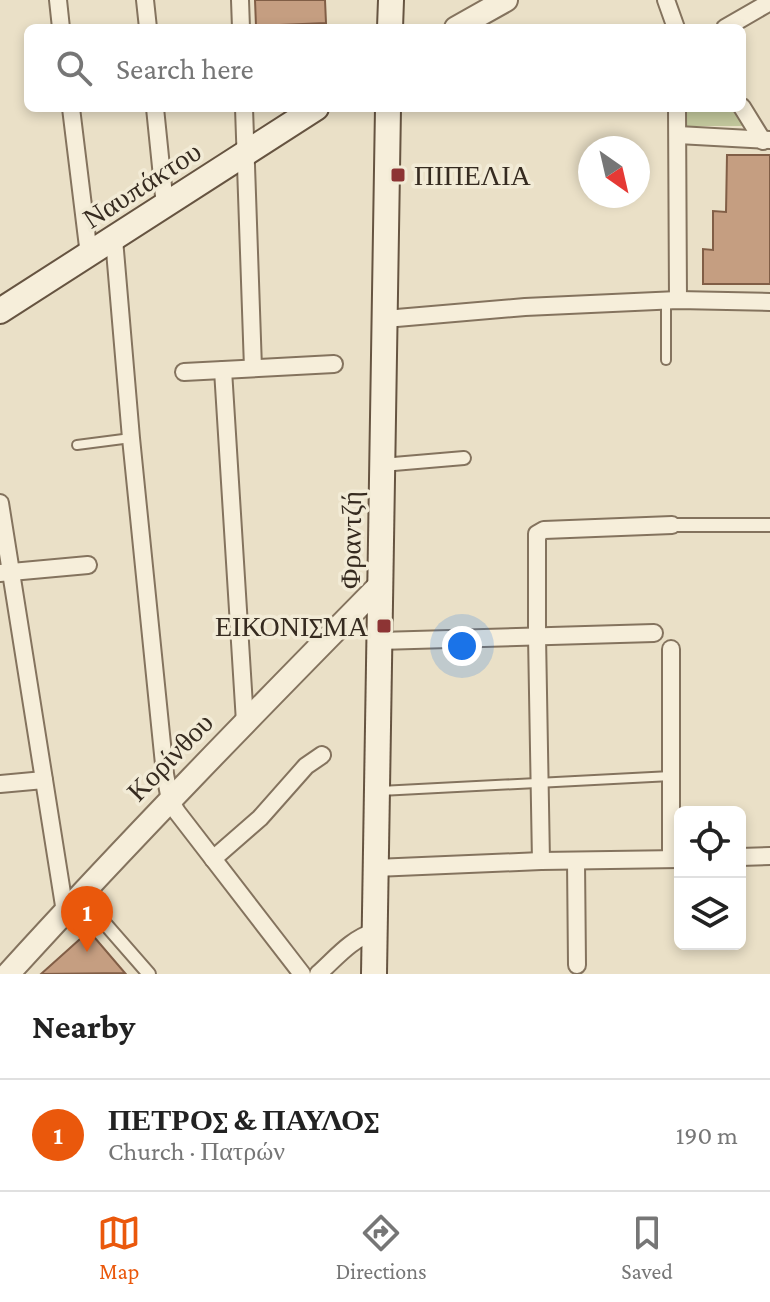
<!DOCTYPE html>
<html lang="en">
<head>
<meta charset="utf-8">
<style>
	body { margin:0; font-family:"Crimson Pro",serif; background:#f6f6f6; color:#222 }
	.controls { position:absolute; right:24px; bottom:24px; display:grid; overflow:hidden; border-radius:12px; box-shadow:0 4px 12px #0003 }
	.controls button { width:72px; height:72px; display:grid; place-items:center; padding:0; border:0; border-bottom:2px solid #e0e0e0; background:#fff; color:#222; font:40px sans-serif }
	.compass { position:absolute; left:578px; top:136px; width:72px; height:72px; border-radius:50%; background:#fff; box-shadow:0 4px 12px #0003; rotate:146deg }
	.you { position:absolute; left:462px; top:646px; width:28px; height:28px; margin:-20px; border:6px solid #fff; border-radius:50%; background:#1a73e8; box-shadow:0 0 0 12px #1a73e833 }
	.badge { display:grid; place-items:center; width:52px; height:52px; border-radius:50%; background:#ea580c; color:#fff; font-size:26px; font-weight:700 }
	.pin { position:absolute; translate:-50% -66px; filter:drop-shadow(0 2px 4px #0008) }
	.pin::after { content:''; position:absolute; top:42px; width:28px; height:24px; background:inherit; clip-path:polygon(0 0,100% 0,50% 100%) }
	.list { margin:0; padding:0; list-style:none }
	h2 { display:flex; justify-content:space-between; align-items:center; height:104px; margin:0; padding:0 32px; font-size:34px }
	h2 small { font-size:26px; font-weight:400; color:#767676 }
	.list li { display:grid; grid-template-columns:52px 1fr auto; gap:24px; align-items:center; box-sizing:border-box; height:112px; padding:0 32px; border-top:2px solid #e0e0e0 }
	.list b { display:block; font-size:30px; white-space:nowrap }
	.list p { margin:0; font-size:26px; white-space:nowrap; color:#767676 }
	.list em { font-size:26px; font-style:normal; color:#767676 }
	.icon { flex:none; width:44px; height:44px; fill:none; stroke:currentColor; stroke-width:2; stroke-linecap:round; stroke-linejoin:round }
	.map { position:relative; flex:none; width:770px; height:974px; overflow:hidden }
	.search { position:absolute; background:#fff; box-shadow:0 4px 12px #0003; left:24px; right:24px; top:24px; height:88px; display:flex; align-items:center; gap:20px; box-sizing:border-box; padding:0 28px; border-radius:12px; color:#767676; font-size:30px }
	.sheet { height:216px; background:#fff }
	nav { display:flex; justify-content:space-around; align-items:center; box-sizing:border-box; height:112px; border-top:2px solid #e0e0e0; background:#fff; font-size:22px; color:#767676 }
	nav a { display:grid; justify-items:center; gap:4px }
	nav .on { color:#ea580c }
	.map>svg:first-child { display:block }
	.green { fill:#c2c79c }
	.building { fill:#c59e81; stroke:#815e46; stroke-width:2 }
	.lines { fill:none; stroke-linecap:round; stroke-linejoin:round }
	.service-casing { stroke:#84735e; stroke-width:12 }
	.pedestrian-casing { stroke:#84735e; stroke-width:16 }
	.minor-casing { stroke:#84735e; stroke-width:20 }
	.tertiary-casing { stroke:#84735e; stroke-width:26 }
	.secondary-casing { stroke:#665441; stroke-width:28 }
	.service { stroke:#f6eeda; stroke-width:8 }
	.pedestrian { stroke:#f6eeda; stroke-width:12 }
	.minor { stroke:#f6eeda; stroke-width:16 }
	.tertiary { stroke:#f6eeda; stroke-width:22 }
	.secondary { stroke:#f6eeda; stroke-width:24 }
	.poi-dot { fill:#8d3434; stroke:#f2ebd6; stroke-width:3 }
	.labels { text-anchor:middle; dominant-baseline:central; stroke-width:7; stroke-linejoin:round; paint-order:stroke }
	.poi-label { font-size:28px; fill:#362b20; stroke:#f2ebd6; text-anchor:start }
	.street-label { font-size:28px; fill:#362b20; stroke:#f2ebd6 }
</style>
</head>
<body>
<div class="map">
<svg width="770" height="974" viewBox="0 0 770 974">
	<rect width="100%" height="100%" fill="#eae0c7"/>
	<polygon class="green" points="677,108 731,108 743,126 676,126"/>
	<g class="building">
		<polygon points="255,0 325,0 326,23 256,26"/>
		<polygon points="727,155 770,155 770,284 703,284 703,249 713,250 713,211 726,212"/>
		<polygon points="89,931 125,973 41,974"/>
	</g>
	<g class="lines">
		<defs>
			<g id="service">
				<polyline points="666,301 666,360"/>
				<polyline points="77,445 131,438"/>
				<polyline points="380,791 671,776"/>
			</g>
			<g id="pedestrian">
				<polyline points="382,465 464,458"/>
				<polyline points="672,525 770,525"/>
				<polyline points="80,895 149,974"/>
			</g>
			<g id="minor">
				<polyline points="58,0 61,28"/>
				<polyline points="145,0 148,28"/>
				<polyline points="240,0 241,28"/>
				<polyline points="666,0 676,28"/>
				<polyline points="725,28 770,2"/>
				<polyline points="742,107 763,141"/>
				<polyline points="71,108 89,255"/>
				<polyline points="155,108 165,206"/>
				<polyline points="244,108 253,368"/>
				<polyline points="677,108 678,300"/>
				<polyline points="678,135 770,140"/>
				<polyline points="114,239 131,438 165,774 170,800 177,812 302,974"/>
				<polyline points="385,319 525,307 678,300 770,302"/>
				<polyline points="223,370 245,722"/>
				<polyline points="184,372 334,364"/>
				<polyline points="0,503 65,912"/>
				<polyline points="0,573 88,565"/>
				<polyline points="379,641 654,633"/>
				<polyline points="671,649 671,859"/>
				<polyline points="0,784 44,780"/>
				<polyline points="740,857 770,856"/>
				<polyline points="213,859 260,818 306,766 322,755"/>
				<polyline points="541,861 537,636 537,534 544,530 672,525"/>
				<polyline points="576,861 577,965"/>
				<polyline points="375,868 541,861 680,859"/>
				<path d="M 318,974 C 336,958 351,939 374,932"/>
			</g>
			<g id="tertiary">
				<polyline points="456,28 506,0"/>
				<path d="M 8,974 C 129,841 254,713 380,585"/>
			</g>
			<g id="secondary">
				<polyline points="390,28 391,0"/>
				<polyline points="0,311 316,108"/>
				<polyline points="374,974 388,108"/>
			</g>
		</defs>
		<use href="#service" class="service-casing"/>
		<use href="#pedestrian" class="pedestrian-casing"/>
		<use href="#minor" class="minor-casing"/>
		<use href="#tertiary" class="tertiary-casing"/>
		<use href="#secondary" class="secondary-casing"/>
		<use href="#service" class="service"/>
		<use href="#pedestrian" class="pedestrian"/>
		<use href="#minor" class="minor"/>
		<use href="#tertiary" class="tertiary"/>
		<use href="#secondary" class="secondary"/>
	</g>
	<g class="poi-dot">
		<rect x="390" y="167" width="16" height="16" rx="4"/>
		<rect x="376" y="618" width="16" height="16" rx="4"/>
	</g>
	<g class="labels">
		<g class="poi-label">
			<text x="414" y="175">ΠΙΠΕΛΙΑ</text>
			<text x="368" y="626" text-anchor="end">ΕΙΚΟΝΙΣΜΑ</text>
		</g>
		<g class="street-label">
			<text transform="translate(142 185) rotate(-33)">Ναυπάκτου</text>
			<text transform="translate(351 540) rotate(-89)">Φραντζή</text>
			<text transform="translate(170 757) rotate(-46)">Κορίνθου</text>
		</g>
	</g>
</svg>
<div class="controls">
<button><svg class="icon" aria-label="locate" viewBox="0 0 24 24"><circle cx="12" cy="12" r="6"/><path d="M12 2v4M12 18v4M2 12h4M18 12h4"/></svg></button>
<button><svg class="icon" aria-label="layers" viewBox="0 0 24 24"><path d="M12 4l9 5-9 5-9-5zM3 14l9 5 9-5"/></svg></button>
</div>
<svg class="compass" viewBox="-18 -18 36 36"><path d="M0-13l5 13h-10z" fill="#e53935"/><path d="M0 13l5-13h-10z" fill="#767676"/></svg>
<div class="you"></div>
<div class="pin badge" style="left:87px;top:952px">1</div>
<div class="search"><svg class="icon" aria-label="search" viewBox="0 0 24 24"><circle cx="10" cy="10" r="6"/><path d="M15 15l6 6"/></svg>Search here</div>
</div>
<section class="sheet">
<h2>Nearby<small></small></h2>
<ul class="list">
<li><span class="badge">1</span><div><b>ΠΕΤΡΟΣ &amp; ΠΑΥΛΟΣ</b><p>Church · Πατρών</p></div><em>190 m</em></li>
</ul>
</section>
<nav>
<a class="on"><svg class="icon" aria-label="map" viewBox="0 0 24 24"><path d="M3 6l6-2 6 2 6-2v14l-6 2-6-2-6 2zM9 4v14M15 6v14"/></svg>Map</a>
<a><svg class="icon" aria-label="directions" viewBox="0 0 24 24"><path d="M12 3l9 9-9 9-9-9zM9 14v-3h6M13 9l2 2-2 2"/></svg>Directions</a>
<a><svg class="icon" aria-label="saved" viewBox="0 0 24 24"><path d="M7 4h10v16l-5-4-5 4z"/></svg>Saved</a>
</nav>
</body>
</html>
